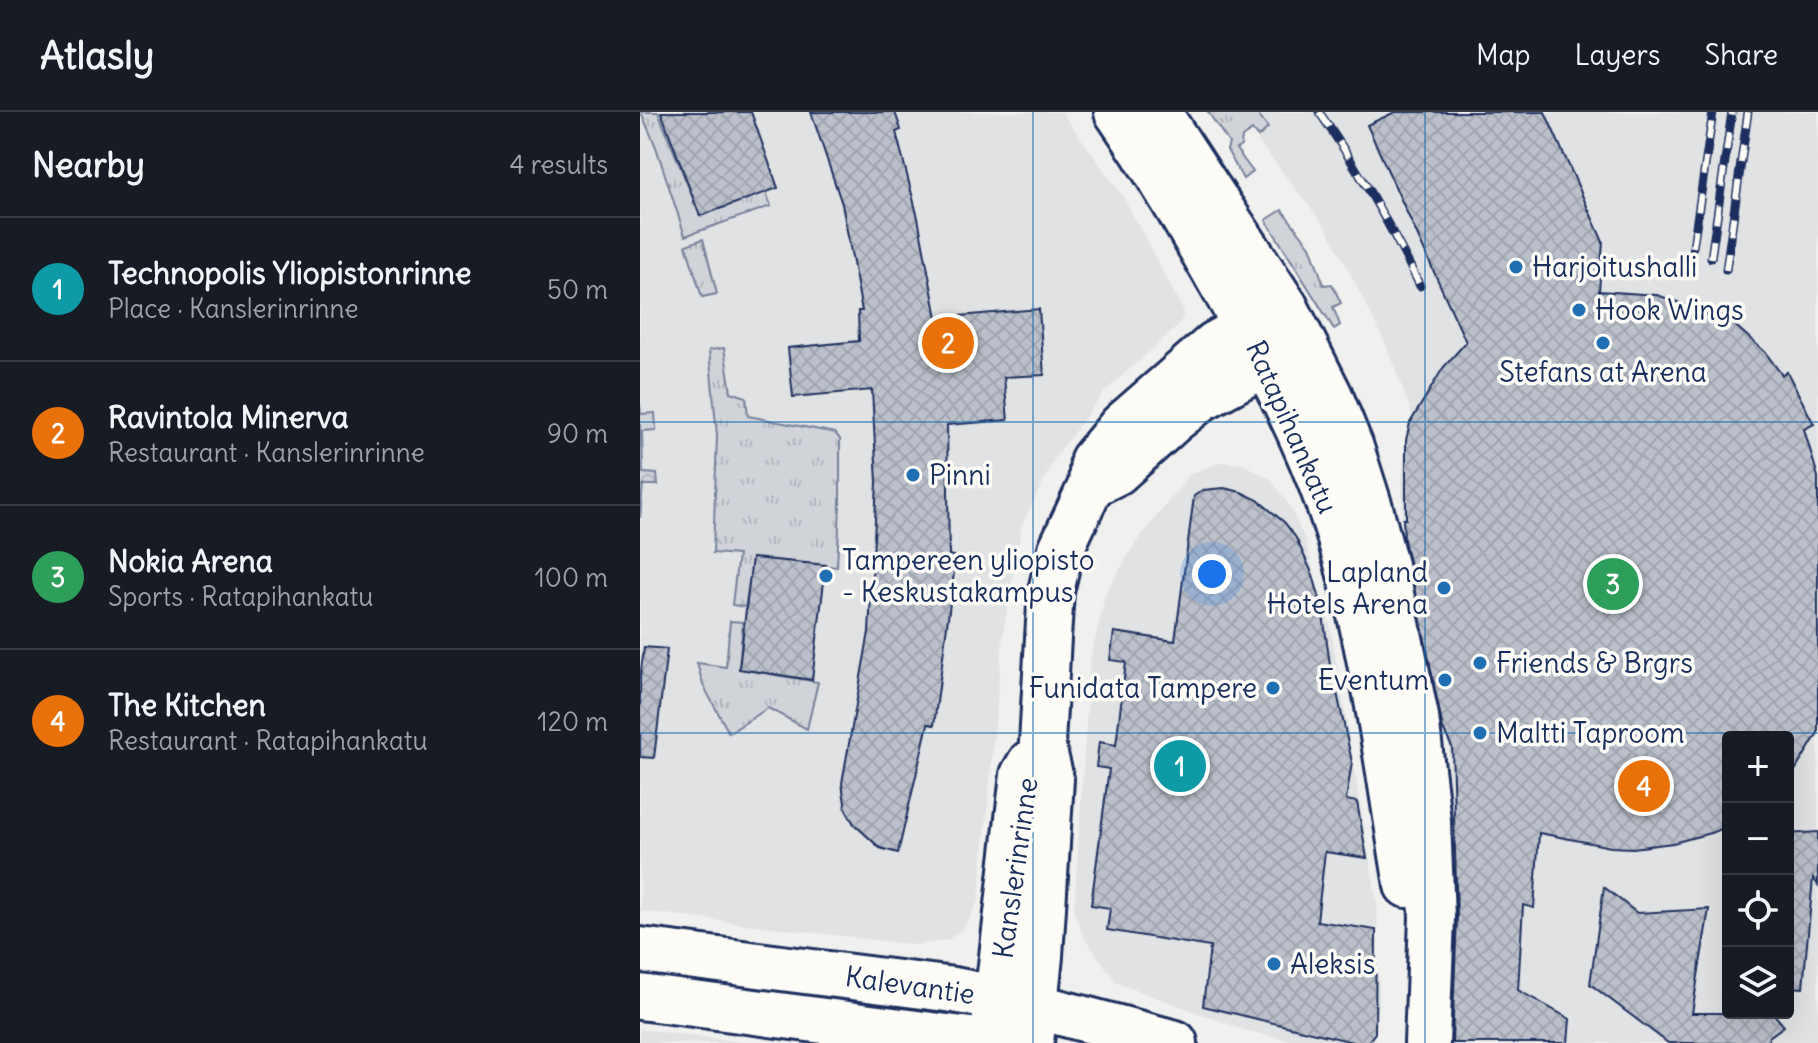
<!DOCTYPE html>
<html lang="en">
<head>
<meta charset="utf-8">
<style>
	body { margin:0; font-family:Delius,sans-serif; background:#20242c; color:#f1f3f6 }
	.controls { position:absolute; right:24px; bottom:24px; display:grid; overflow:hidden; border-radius:8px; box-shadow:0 8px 32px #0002 }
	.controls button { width:72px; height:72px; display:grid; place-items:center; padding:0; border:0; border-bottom:2px solid #363941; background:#171b24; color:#f1f3f6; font:40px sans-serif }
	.you { position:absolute; left:572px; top:462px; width:28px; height:28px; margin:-20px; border:6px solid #fff; border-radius:50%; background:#1a73e8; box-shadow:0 0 0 12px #1a73e833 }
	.badge { display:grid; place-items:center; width:52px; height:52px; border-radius:50%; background:#1f6fb2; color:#fff; font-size:26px; font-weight:700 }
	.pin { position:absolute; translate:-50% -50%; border:4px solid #fff; box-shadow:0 2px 8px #0006 }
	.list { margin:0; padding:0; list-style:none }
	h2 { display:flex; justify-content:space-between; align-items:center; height:104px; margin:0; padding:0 32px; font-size:34px }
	h2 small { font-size:26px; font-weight:400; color:#9ea1a6 }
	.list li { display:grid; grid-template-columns:52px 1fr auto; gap:24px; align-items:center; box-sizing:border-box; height:144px; padding:0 32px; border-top:2px solid #363941 }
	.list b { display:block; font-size:30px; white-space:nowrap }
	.list p { margin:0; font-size:26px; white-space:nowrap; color:#9ea1a6 }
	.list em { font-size:26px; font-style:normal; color:#9ea1a6 }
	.icon { flex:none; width:44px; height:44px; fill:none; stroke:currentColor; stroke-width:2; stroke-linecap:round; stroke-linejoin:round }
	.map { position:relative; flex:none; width:1178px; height:931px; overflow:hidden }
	header { display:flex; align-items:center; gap:48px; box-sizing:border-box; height:112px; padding:0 40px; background:#171b24; border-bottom:2px solid #363941 }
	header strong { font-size:38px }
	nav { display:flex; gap:44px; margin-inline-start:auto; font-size:28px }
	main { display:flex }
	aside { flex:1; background:#171b24 }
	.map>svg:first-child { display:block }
	.built { fill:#e0e2e3; fill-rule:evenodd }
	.grass { fill:url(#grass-tufts); stroke:#76819b; stroke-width:2 }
	.park { fill:url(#park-crowns); stroke:#76819b; stroke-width:2 }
	.building { fill:url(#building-cross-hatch); stroke:#1b2f5e; stroke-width:2 }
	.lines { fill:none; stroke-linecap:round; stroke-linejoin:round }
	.major-casing { stroke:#1b2f5e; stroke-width:50 }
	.major { stroke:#fdfcf7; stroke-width:44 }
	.rail-casing { stroke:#1b2f5e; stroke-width:9 }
	.rail { stroke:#fdfcf7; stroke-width:6; stroke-dasharray:18; stroke-linecap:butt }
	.grid { fill:none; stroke:#1f6fb2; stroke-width:2; stroke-opacity:0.55 }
	.poi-dot { fill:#1f6fb2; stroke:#fdfcf7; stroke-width:3 }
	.labels { text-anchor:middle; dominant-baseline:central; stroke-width:7; stroke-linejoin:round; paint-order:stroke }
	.poi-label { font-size:28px; fill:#1b2f5e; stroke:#fdfcf7; text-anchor:start }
	.street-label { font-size:28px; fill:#1b2f5e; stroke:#fdfcf7 }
</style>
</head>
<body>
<header>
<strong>Atlasly</strong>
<nav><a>Map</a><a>Layers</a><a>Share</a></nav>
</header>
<main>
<aside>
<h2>Nearby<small>4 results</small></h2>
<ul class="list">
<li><span class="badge" style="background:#0f9aa8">1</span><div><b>Technopolis Yliopistonrinne</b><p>Place · Kanslerinrinne</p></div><em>50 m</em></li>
<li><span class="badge" style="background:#e8710a">2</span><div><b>Ravintola Minerva</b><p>Restaurant · Kanslerinrinne</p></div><em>90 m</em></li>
<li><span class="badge" style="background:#2e9e5b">3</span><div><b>Nokia Arena</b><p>Sports · Ratapihankatu</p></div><em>100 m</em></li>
<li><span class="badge" style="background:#e8710a">4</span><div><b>The Kitchen</b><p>Restaurant · Ratapihankatu</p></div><em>120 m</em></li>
</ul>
</aside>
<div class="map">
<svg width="1178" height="931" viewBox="0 0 1178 931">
	<defs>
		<pattern id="grass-tufts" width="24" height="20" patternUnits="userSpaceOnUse" patternTransform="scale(2)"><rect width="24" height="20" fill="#d0d3d8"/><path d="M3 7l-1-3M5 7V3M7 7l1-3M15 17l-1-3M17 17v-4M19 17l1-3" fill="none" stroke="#b2b5bc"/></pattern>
		<pattern id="park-crowns" width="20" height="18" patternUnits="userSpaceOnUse" patternTransform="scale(2)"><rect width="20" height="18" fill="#d0d3d8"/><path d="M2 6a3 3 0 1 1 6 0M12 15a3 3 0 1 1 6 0" fill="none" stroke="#b2b5bc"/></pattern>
		<pattern id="building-cross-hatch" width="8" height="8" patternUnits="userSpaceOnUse" patternTransform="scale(2)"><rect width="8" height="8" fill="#bbc0ca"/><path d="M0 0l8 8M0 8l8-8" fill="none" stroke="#a0a5b0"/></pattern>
	</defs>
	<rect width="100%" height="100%" fill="#f0f0ee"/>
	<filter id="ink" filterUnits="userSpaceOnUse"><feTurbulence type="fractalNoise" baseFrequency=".0125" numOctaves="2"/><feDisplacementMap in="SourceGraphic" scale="16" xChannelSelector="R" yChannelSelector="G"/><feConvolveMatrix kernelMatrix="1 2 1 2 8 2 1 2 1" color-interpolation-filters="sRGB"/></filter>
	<g filter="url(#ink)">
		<g class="built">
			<polygon points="0,0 422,0 484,86 543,198 543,205 537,215 464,280 416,344 382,413 364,514 339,788 325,814 308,828 276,833 0,799"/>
			<path d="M 602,0 L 1178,0 L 1178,931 L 804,931 L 809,634 L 797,608 L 763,454 L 762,370 L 766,328 L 773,304 L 744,228 L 688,118 L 616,26 ZM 1088,625 L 1148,625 L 1148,901 L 1088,901 Z"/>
			<polygon points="581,350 602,352 631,367 649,393 665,428 691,518 737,791 739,893 734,931 662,931 605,918 477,871 444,825 434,800 450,549 466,480 497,429 550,362"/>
			<polygon points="0,917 109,931 0,931"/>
		</g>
		<g class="grass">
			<polygon points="1,0 18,0 60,104 126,80 131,94 45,124 16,35"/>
			<polygon points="568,0 616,0 628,16 618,25 612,18 602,25 601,34 596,37 613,60 603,67 587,38 589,31"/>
			<polygon points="642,98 670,134 684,173 692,172 701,191 693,195 700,213 694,217 626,108"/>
			<polygon points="63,127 77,182 62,185 46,133"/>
			<polygon points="84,236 91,280 106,285 108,304 195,321 200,327 200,394 197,455 113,446 105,495 92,493 98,443 73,441 77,323 69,238"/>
			<polygon points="90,509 103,510 99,557 178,570 167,617 128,596 89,621 63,573 57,551 86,555"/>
		</g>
		<polygon class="park" points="0,292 1,302 15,301 16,318 2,319 3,361 17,362 18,373 3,373 0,406"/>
		<g class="building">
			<polygon points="21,0 111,0 138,76 60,104"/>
			<polygon points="171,0 255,0 261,18 256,20 278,106 297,206 399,197 404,263 364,265 368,308 307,313 309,443 316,445 294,613 288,612 258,741 240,736 214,712 206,698 202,671 229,520 237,370 232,278 153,285 148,236 219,229 218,199 222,199 202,92"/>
			<polygon points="755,0 905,0 963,130 959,179 1017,183 1043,192 1073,206 1076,201 1097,215 1125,240 1142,263 1147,260 1174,312 1164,317 1178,365 1178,621 1148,670 1148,625 1088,625 1088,714 1074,720 1033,731 993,736 971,735 899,721 894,796 883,793 878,878 930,907 928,931 812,931 817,805 812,635 803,617 764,428 763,407 766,407 766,328 770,311 803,256 826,230 727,13"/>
			<polygon points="584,376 601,380 618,388 645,411 656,426 673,463 682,495 690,553 686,575 696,576 712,650 706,688 717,690 727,746 685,740 677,809 736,818 735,921 727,931 717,931 563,894 570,835 467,818 470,796 451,793 469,657 456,655 459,630 476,633 486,550 470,548 474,520 535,529 554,384 563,378"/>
			<polygon points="112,446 186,453 172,568 99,557"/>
			<polygon points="4,535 27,537 14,646 0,645 0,566"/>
			<polygon points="1178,720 1178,773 1173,766 1163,876 1148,875 1148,722"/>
			<polygon points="964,775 997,801 1069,797 1052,901 1133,901 1144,914 1129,925 1128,931 1028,931 950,872"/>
		</g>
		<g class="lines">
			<defs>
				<g id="major">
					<path d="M 477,0 C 515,55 548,113 581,171 C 626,249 670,331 697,417 C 733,532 747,654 767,773"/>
					<polyline points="518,0 645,194 690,284 710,333 730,396 745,453 776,605 788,709 792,806 787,931"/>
					<polyline points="451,373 477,360 533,309 562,286 651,238"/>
					<polyline points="0,838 314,878 395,894 535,931"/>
					<polyline points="0,885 353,931"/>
					<polyline points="354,914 383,663 390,651"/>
					<polyline points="391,931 400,844 411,667 402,631 408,526 411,479 421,437 451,373 453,348 482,313 575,232 632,201"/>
				</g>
			</defs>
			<use href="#major" class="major-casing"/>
			<use href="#major" class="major"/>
			<defs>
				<g id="rail">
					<path d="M 679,0 C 718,56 750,113 780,174"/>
					<polyline points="1053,135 1073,0"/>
					<polyline points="1071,146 1092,0"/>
					<polyline points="1086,158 1108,0"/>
				</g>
			</defs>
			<use href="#rail" class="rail-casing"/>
			<use href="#rail" class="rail"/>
		</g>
	</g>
	<path class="grid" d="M 393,0 L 393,931M 785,0 L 785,931M 0,310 L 1178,310M 0,621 L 1178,621"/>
	<g class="poi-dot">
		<circle cx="876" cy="155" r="8"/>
		<circle cx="939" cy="198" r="8"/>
		<circle cx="963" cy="231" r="8"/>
		<circle cx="273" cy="363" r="8"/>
		<circle cx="186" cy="464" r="8"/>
		<circle cx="804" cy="476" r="8"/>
		<circle cx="840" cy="551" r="8"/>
		<circle cx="805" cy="568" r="8"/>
		<circle cx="633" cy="576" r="8"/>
		<circle cx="840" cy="621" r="8"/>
		<circle cx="634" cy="852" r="8"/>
	</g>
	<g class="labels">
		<g class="poi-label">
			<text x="892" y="155">Harjoitushalli</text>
			<text x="955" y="198">Hook Wings</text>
			<text x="963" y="260" text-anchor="middle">Stefans at Arena</text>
			<text x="289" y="363">Pinni</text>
			<text x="202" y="448">Tampereen yliopisto<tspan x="202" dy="32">- Keskustakampus</tspan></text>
			<text x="788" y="460" text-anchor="end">Lapland<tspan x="788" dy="32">Hotels Arena</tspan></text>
			<text x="856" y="551">Friends &amp; Brgrs</text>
			<text x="789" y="568" text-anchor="end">Eventum</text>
			<text x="617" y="576" text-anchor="end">Funidata Tampere</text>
			<text x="856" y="621">Maltti Taproom</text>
			<text x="650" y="852">Aleksis</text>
		</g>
		<g class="street-label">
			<text transform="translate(652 315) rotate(66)">Ratapihankatu</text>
			<text transform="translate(375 756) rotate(-82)">Kanslerinrinne</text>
			<text transform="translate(270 873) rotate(8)">Kalevantie</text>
		</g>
	</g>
</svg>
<div class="controls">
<button>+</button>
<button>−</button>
<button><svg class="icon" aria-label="locate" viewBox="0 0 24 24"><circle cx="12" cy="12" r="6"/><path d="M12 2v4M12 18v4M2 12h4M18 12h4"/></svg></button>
<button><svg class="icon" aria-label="layers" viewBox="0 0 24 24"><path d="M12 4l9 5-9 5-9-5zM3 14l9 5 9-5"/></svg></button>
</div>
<div class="you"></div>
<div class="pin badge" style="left:540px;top:654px;background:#0f9aa8">1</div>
<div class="pin badge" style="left:308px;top:231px;background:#e8710a">2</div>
<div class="pin badge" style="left:973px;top:472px;background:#2e9e5b">3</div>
<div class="pin badge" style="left:1004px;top:674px;background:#e8710a">4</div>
</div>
</main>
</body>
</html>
